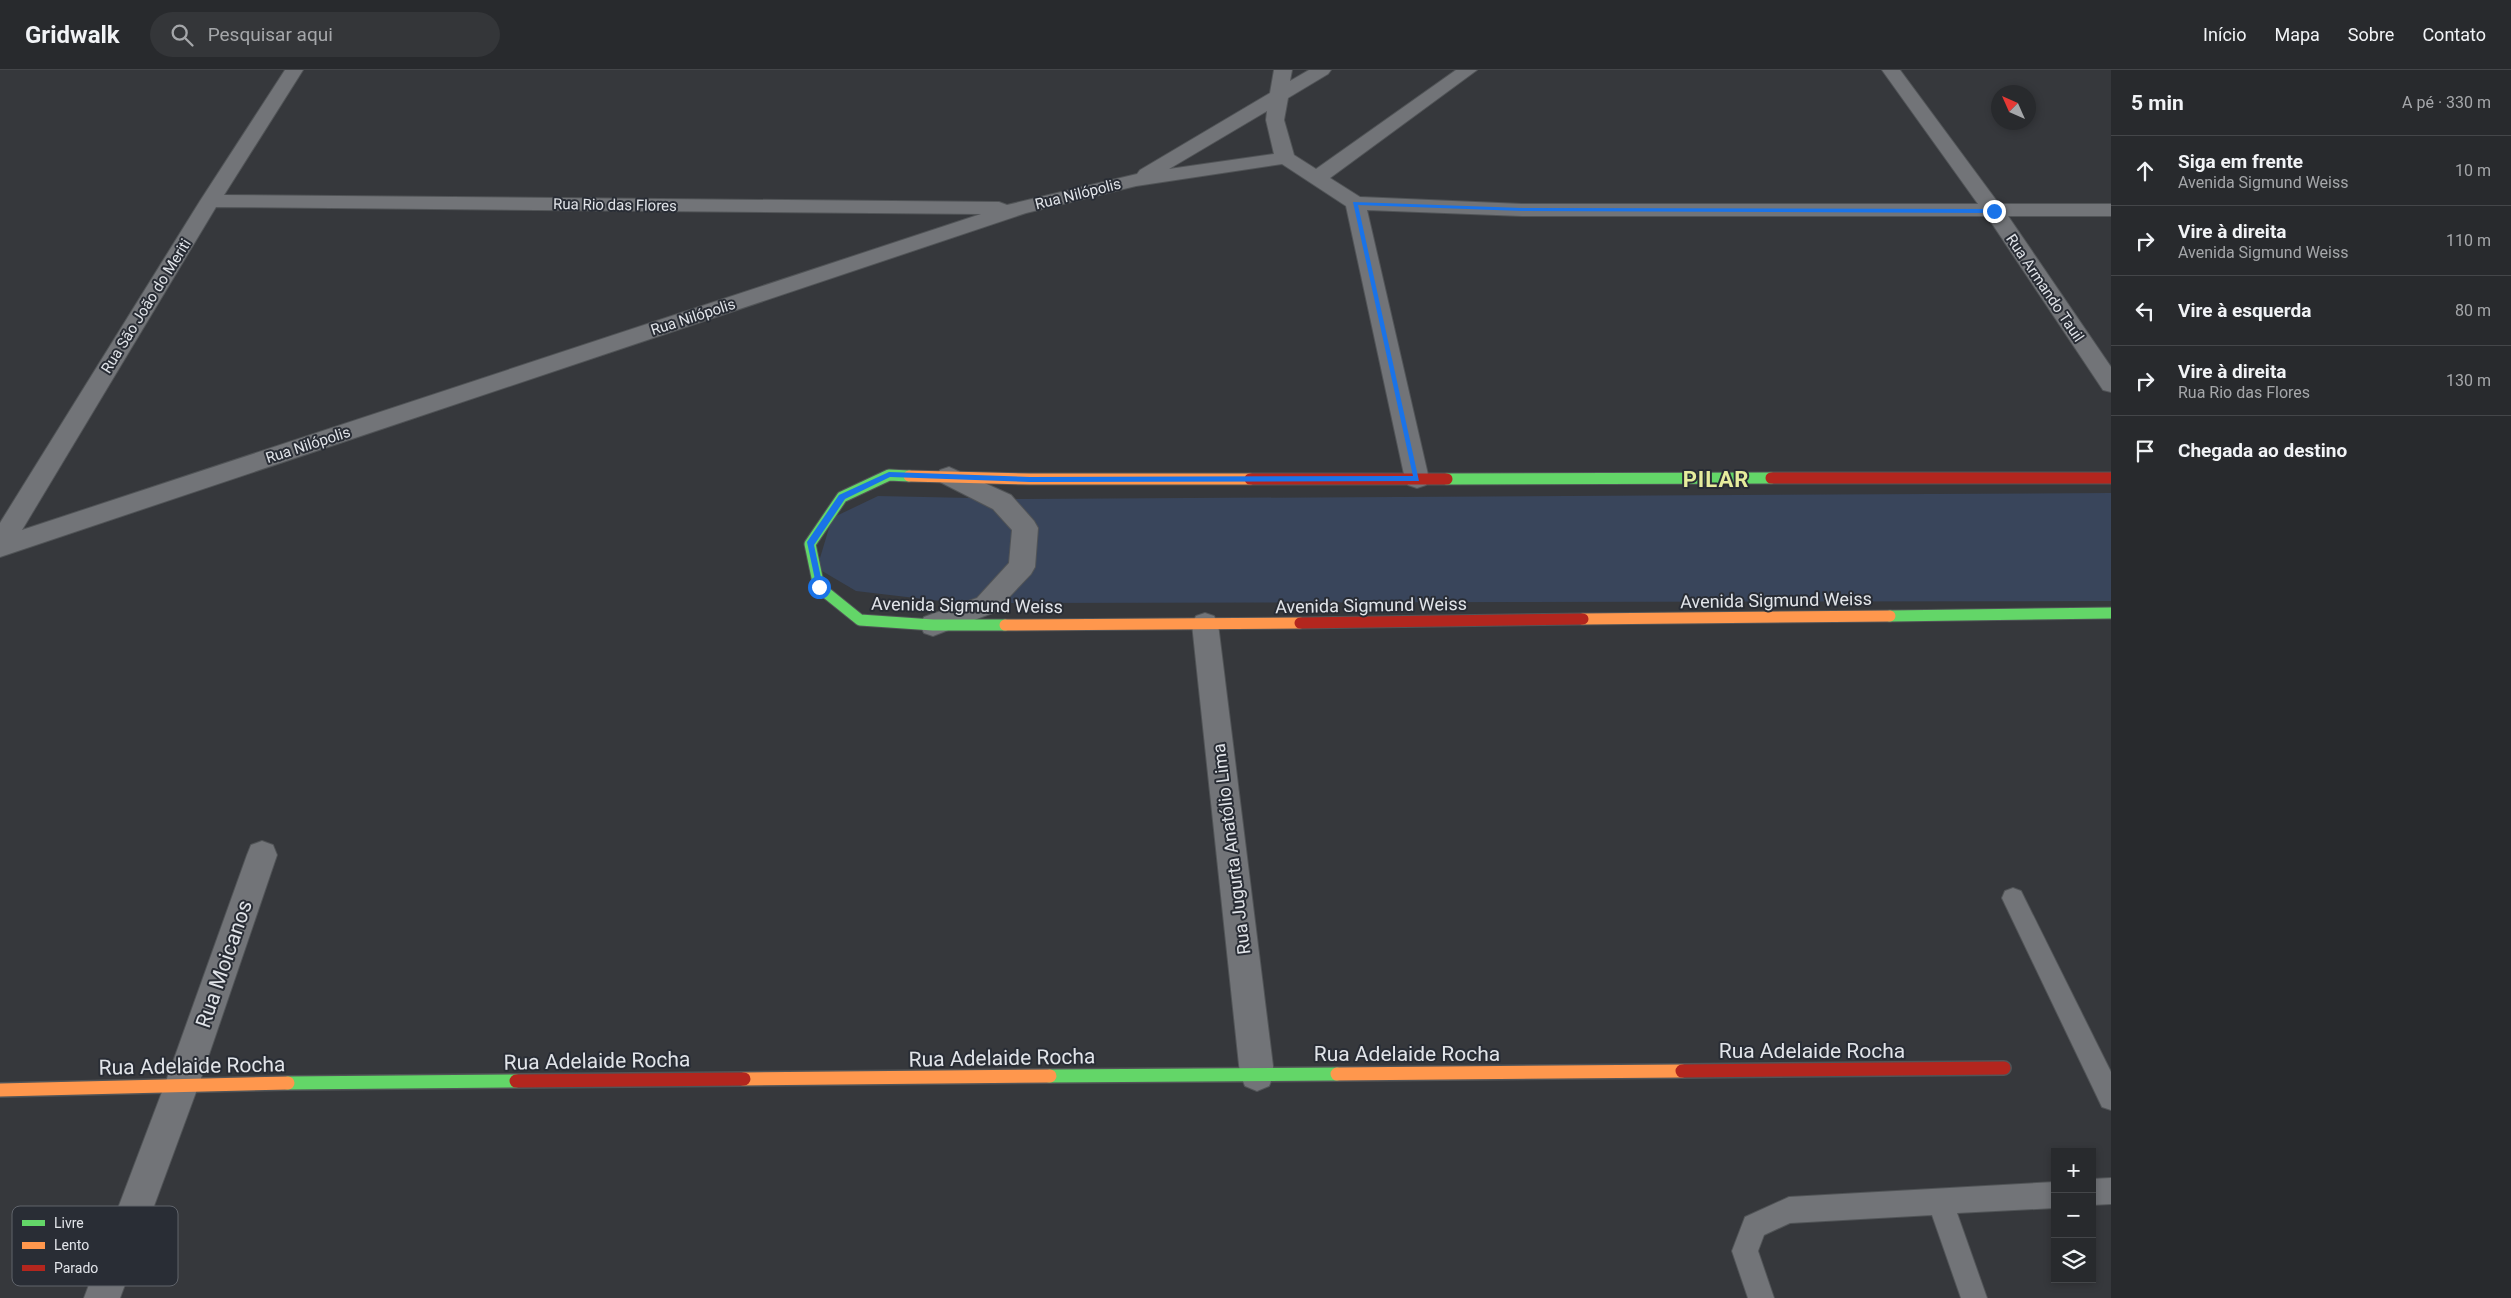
<!DOCTYPE html>
<html lang="pt">
<head>
<meta charset="utf-8">
<style>
	body { margin:0; font-family:Roboto,sans-serif; background:#343639; color:#f1f3f6 }
	.controls { position:absolute; right:15px; bottom:15px; display:grid; overflow:hidden; border-radius:0px; box-shadow:0 2px 8px #0003 }
	.controls button { width:45px; height:45px; display:grid; place-items:center; padding:0; border:0; border-bottom:1px solid #444649; background:#282a2d; color:#f1f3f6; font:25px sans-serif }
	.compass { position:absolute; left:1991px; top:15px; width:45px; height:45px; border-radius:50%; background:#282a2d; box-shadow:0 2px 8px #0003; rotate:315deg }
	.stop { position:absolute; width:15px; height:15px; margin:-11px; border:4px solid #1a73e8; border-radius:50%; background:#fff }
	.stop.end { background:#1a73e8; border-color:#fff; box-shadow:0 1px 5px #0008 }
	.list { margin:0; padding:0; list-style:none }
	h2 { display:flex; justify-content:space-between; align-items:center; height:65px; margin:0; padding:0 20px; font-size:21px }
	h2 small { font-size:16px; font-weight:400; color:#a5a7aa }
	.list li { display:grid; grid-template-columns:32px 1fr auto; gap:15px; align-items:center; box-sizing:border-box; height:70px; padding:0 20px; border-top:1px solid #444649 }
	.list b { display:block; font-size:19px; white-space:nowrap }
	.list p { margin:0; font-size:16px; white-space:nowrap; color:#a5a7aa }
	.list em { font-size:16px; font-style:normal; color:#a5a7aa }
	.icon { flex:none; width:28px; height:28px; fill:none; stroke:currentColor; stroke-width:2; stroke-linecap:round; stroke-linejoin:round }
	.map { position:relative; flex:none; width:2111px; height:1228px; overflow:hidden }
	header { display:flex; align-items:center; gap:30px; box-sizing:border-box; height:70px; padding:0 25px; background:#282a2d; border-bottom:1px solid #444649 }
	header strong { font-size:24px }
	nav { display:flex; gap:28px; margin-inline-start:auto; font-size:18px }
	.search { width:350px; height:45px; background:#343639; display:flex; align-items:center; gap:12px; box-sizing:border-box; padding:0 18px; border-radius:28px; color:#a5a7aa; font-size:19px }
	main { display:flex }
	aside { flex:1; background:#282a2d }
	.map>svg:first-child { display:block }
	.green { fill:#39455b }
	.lines { fill:none; stroke-linecap:round; stroke-linejoin:round }
	.lane-casing { stroke:#515457; stroke-width:2 }
	.street-casing { stroke:#515457; stroke-width:2 }
	.fast-far1-casing { stroke:#515457; stroke-width:13 }
	.fast-casing { stroke:#515457; stroke-width:16 }
	.slow-far1-casing { stroke:#515457; stroke-width:13 }
	.slow-casing { stroke:#515457; stroke-width:16 }
	.jam-far1-casing { stroke:#515457; stroke-width:13 }
	.jam-casing { stroke:#515457; stroke-width:16 }
	.lane { fill:#727478; fill-rule:evenodd }
	.street { fill:#727478; fill-rule:evenodd }
	.fast-far1 { stroke:#63d668; stroke-width:11 }
	.fast { stroke:#63d668; stroke-width:13 }
	.slow-far1 { stroke:#ff974d; stroke-width:11 }
	.slow { stroke:#ff974d; stroke-width:13 }
	.jam-far1 { stroke:#b3261e; stroke-width:11 }
	.jam { stroke:#b3261e; stroke-width:13 }
	.route { fill:#1a73e8 }
	.labels { text-anchor:middle; dominant-baseline:central; stroke-width:4; stroke-linejoin:round; paint-order:stroke }
	.far-street-label { font-size:15px; fill:#e1e4e9; stroke:#292d35 }
	.street-label { font-size:18px; fill:#e1e4e9; stroke:#292d35 }
	.near-street-label { font-size:21px; fill:#e1e4e9; stroke:#292d35 }
	.district-label { font-size:22px; font-weight:bold; letter-spacing:1px; fill:#e6ec9d; stroke:#292d35 }
	.key { fill:#292d35; stroke:#60646b; stroke-width:1 }
	.key-label { font-size:14px; fill:#e1e4e9 }
</style>
</head>
<body>
<header>
<strong>Gridwalk</strong>
<div class="search"><svg class="icon" aria-label="search" viewBox="0 0 24 24"><circle cx="10" cy="10" r="6"/><path d="M15 15l6 6"/></svg>Pesquisar aqui</div>
<nav><a>Início</a><a>Mapa</a><a>Sobre</a><a>Contato</a></nav>
</header>
<main>
<div class="map">
<svg width="2111" height="1228" viewBox="0 0 2111 1228">
	<rect width="100%" height="100%" fill="#36383c"/>
	<polygon class="green" points="2111,423 2111,531 957,533 856,521 817,498 832,448 878,426 1020,429"/>
	<g class="lines">
		<defs>
			<g id="lane">
				<polygon points="2013,818 2021,821 2111,1002 2111,1040 2102,1037 2002,828 2005,821"/>
				<polygon points="2111,1108 2111,1134 2092,1135 2092,1109"/>
				<polygon points="2055,1112 2055,1138 1957,1143 1987,1228 1961,1228 1932,1145 1790,1153 1764,1165 1758,1181 1774,1228 1748,1228 1732,1181 1745,1147 1789,1127"/>
			</g>
			<g id="street">
				<path d="M 285,0 L 303,0 L 224,125 L 999,132 L 1007,135 L 1137,104 L 1140,100 L 1270,23 L 1274,0 L 1292,0 L 1290,11 L 1309,0 L 1331,0 L 1328,4 L 1288,28 L 1284,50 L 1294,85 L 1316,99 L 1456,0 L 1477,0 L 1330,108 L 1360,127 L 1522,134 L 1978,134 L 1882,0 L 1900,0 L 1999,134 L 2111,134 L 2111,146 L 2008,146 L 2111,297 L 2111,322 L 2103,320 L 1987,146 L 1522,146 L 1367,140 L 1429,409 L 1426,415 L 1417,418 L 1408,415 L 1405,409 L 1346,136 L 1282,94 L 1136,116 L 1026,143 L 0,487 L 0,453 L 200,131 ZM 1267,41 L 1266,50 L 1274,84 L 1169,99 ZM 216,137 L 981,144 L 22,460 Z"/>
				<polygon points="949,397 1011,425 1034,451 1038,458 1035,497 1031,504 995,542 933,566 924,563 920,555 924,547 977,528 1009,493 1012,460 993,439 940,412 937,406 940,400"/>
				<polygon points="1205,543 1214,546 1218,554 1274,1004 1269,1016 1257,1021 1245,1016 1240,1004 1192,554 1196,546"/>
				<polygon points="262,771 273,775 277,785 199,1014 120,1228 84,1228 165,1014 247,785 251,775"/>
			</g>
			<g id="fast-far1">
				<polyline points="909,406 889,405 842,427 810,474 819,517 860,550 933,555 1005,555"/>
				<polyline points="1447,409 1771,408"/>
				<polyline points="1890,546 2111,543"/>
			</g>
			<g id="fast">
				<polyline points="1050,1006 1337,1004"/>
				<polyline points="288,1013 516,1011"/>
			</g>
			<g id="slow-far1">
				<polyline points="909,406 1030,409 1250,409"/>
				<polyline points="1583,549 1890,546"/>
				<polyline points="1005,555 1300,553"/>
			</g>
			<g id="slow">
				<polyline points="1337,1004 1682,1001"/>
				<polyline points="744,1009 1050,1006"/>
				<polyline points="0,1020 288,1013"/>
			</g>
			<g id="jam-far1">
				<polyline points="1771,408 2111,408"/>
				<polyline points="1250,409 1447,409"/>
				<polyline points="1300,553 1583,549"/>
			</g>
			<g id="jam">
				<polyline points="1682,1001 2004,998"/>
				<polyline points="516,1011 744,1009"/>
			</g>
		</defs>
		<use href="#lane" class="lane-casing"/>
		<use href="#street" class="street-casing"/>
		<use href="#fast-far1" class="fast-far1-casing"/>
		<use href="#fast" class="fast-casing"/>
		<use href="#slow-far1" class="slow-far1-casing"/>
		<use href="#slow" class="slow-casing"/>
		<use href="#jam-far1" class="jam-far1-casing"/>
		<use href="#jam" class="jam-casing"/>
		<use href="#lane" class="lane"/>
		<use href="#street" class="street"/>
		<use href="#fast-far1" class="fast-far1"/>
		<use href="#fast" class="fast"/>
		<use href="#slow-far1" class="slow-far1"/>
		<use href="#slow" class="slow"/>
		<use href="#jam-far1" class="jam-far1"/>
		<use href="#jam" class="jam"/>
	</g>
	<polygon class="route" points="1353,132 1522,138 1994,139 1997,141 1994,143 1522,141 1358,135 1419,411 1030,412 890,407 845,429 814,475 823,517 817,519 807,472 839,425 889,402 1030,407 1413,406"/>
	<g class="labels">
		<g class="far-street-label">
			<text transform="translate(1078 124) rotate(-14)">Rua Nilópolis</text>
			<text transform="translate(615 135) rotate(1)">Rua Rio das Flores</text>
			<text transform="translate(2045 218) rotate(56)">Rua Armando Tauil</text>
			<text transform="translate(146 236) rotate(-58)">Rua São João do Meriti</text>
			<text transform="translate(693 247) rotate(-18)">Rua Nilópolis</text>
			<text transform="translate(308 375) rotate(-18)">Rua Nilópolis</text>
		</g>
		<g class="street-label">
			<text transform="translate(1776 530) rotate(-1)">Avenida Sigmund Weiss</text>
			<text transform="translate(967 535) rotate(1)">Avenida Sigmund Weiss</text>
			<text transform="translate(1371 535) rotate(-1)">Avenida Sigmund Weiss</text>
			<text transform="translate(1231 779) rotate(-97)">Rua Jugurta Anatólio Lima</text>
		</g>
		<g class="near-street-label">
			<text transform="translate(224 894) rotate(-71)">Rua Moicanos</text>
			<text x="1812" y="981">Rua Adelaide Rocha</text>
			<text x="1407" y="984">Rua Adelaide Rocha</text>
			<text transform="translate(1002 988) rotate(-1)">Rua Adelaide Rocha</text>
			<text transform="translate(597 991) rotate(-1)">Rua Adelaide Rocha</text>
			<text transform="translate(192 996) rotate(-1)">Rua Adelaide Rocha</text>
		</g>
		<g class="district-label">
			<text x="1716" y="409">PILAR</text>
		</g>
	</g>
	<rect x="12" y="1136" width="166" height="80" rx="8" class="key"/>
	<rect x="22" y="1150" width="23" height="6" fill="#63d668"/>
	<rect x="22" y="1172" width="23" height="7" fill="#ff974d"/>
	<rect x="22" y="1195" width="23" height="6" fill="#b3261e"/>
	<g class="key-label">
		<text x="54" y="1158">Livre</text>
		<text x="54" y="1180">Lento</text>
		<text x="54" y="1203">Parado</text>
	</g>
</svg>
<div class="controls">
<button>+</button>
<button>−</button>
<button><svg class="icon" aria-label="layers" viewBox="0 0 24 24"><path d="M12 4l9 5-9 5-9-5zM3 14l9 5 9-5"/></svg></button>
</div>
<svg class="compass" viewBox="-18 -18 36 36"><path d="M0-13l5 13h-10z" fill="#e53935"/><path d="M0 13l5-13h-10z" fill="#a5a7aa"/></svg>
<div class="stop" style="left:819px;top:517px"></div>
<div class="stop end" style="left:1994px;top:141px"></div>
</div>
<aside>
<h2>5 min<small>A pé · 330 m</small></h2>
<ul class="list">
<li><svg class="icon" aria-label="ahead" viewBox="0 0 24 24"><path d="M12 20V5M6 11l6-6 6 6"/></svg><div><b>Siga em frente</b><p>Avenida Sigmund Weiss</p></div><em>10 m</em></li>
<li><svg class="icon" aria-label="right" viewBox="0 0 24 24"><path d="M7 20v-9h11M14 6l5 5-5 5"/></svg><div><b>Vire à direita</b><p>Avenida Sigmund Weiss</p></div><em>110 m</em></li>
<li><svg class="icon" aria-label="left" viewBox="0 0 24 24"><path d="M17 20v-9H6M10 6l-5 5 5 5"/></svg><div><b>Vire à esquerda</b></div><em>80 m</em></li>
<li><svg class="icon" aria-label="right" viewBox="0 0 24 24"><path d="M7 20v-9h11M14 6l5 5-5 5"/></svg><div><b>Vire à direita</b><p>Rua Rio das Flores</p></div><em>130 m</em></li>
<li><svg class="icon" aria-label="arrive" viewBox="0 0 24 24"><path d="M6 21V4h12l-3 4 3 4H6"/></svg><div><b>Chegada ao destino</b></div></li>
</ul>
</aside>
</main>
</body>
</html>
